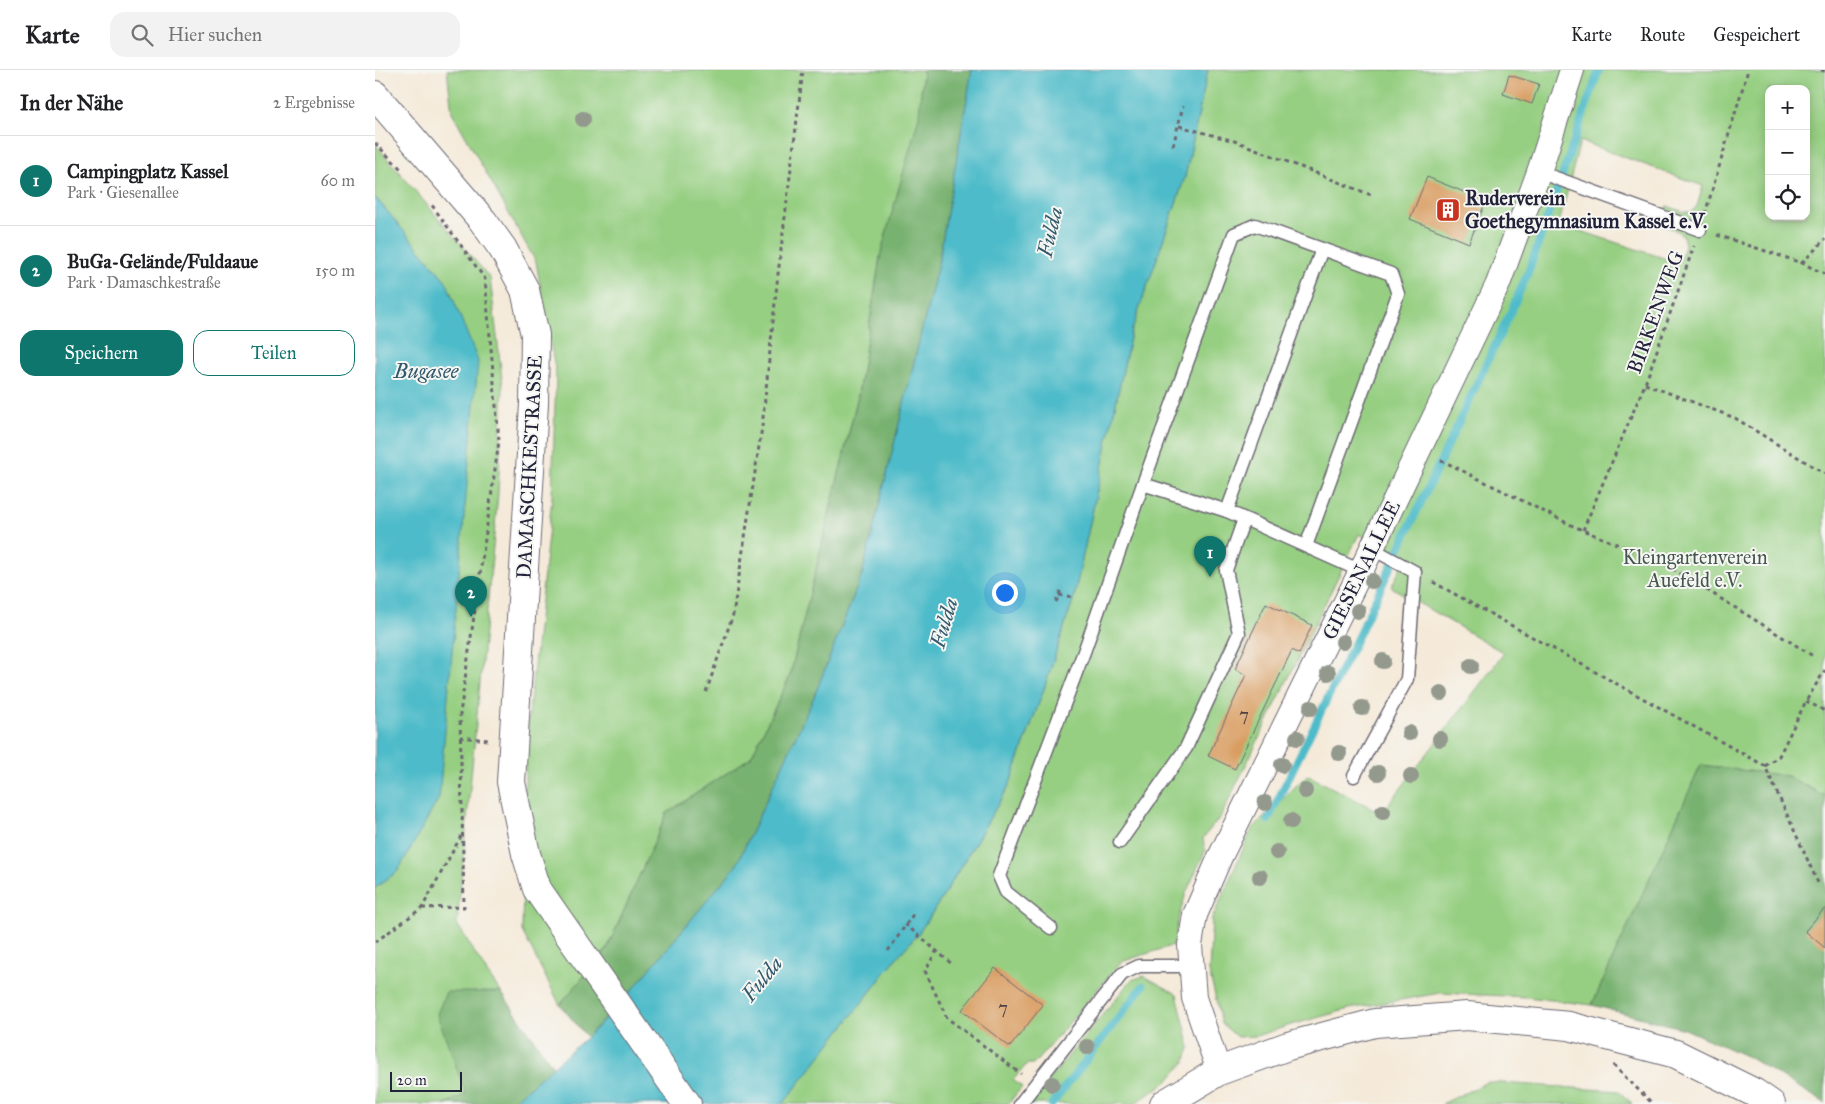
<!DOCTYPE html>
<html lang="de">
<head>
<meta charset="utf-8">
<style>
	body { margin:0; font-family:"IM FELL Great Primer",serif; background:#f2f2f2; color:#202124 }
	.controls { position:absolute; right:15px; top:15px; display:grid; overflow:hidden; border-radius:10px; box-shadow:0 2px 12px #0003 }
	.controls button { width:45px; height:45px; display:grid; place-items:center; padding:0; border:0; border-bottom:1px solid #e0e0e0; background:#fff; color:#202124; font:25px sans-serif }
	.scale { position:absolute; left:15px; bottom:12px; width:72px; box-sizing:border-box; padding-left:5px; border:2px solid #22223b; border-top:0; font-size:14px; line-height:18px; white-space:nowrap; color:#22223b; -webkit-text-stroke:4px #f6f6f2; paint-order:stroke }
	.you { position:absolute; left:629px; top:522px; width:18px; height:18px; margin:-12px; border:4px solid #fff; border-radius:50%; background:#1a73e8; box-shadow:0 0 0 8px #1a73e833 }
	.badge { display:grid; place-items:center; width:32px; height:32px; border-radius:50%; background:#0f766e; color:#fff; font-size:16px; font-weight:700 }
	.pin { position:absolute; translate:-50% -41px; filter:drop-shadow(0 1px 2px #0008) }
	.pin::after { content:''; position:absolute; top:26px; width:18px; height:15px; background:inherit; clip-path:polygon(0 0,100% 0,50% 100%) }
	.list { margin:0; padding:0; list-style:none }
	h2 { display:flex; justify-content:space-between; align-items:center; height:65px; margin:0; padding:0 20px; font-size:21px }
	h2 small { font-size:16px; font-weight:400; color:#757577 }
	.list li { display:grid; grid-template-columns:32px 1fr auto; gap:15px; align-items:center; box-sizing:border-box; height:90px; padding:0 20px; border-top:1px solid #e0e0e0 }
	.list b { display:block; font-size:19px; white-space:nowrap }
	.list p { margin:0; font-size:16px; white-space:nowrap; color:#757577 }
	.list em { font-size:16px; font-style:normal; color:#757577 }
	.actions { display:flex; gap:10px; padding:15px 20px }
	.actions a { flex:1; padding:11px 0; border:1px solid #0f766e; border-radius:15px; text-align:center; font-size:18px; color:#0f766e }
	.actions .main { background:#0f766e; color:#fff }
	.icon { flex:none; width:28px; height:28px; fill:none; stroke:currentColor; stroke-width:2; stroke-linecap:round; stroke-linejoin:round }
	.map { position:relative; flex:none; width:1450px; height:1034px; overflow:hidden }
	header { display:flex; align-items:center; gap:30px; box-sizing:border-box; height:70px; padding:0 25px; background:#fff; border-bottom:1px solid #e0e0e0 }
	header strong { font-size:24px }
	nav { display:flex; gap:28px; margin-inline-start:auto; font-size:18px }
	.search { width:350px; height:45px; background:#f2f2f2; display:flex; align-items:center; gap:12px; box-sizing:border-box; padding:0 18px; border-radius:15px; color:#757577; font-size:19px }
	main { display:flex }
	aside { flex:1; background:#fff }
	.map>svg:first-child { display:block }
	.green { fill:#96cf82; stroke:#5c785e; fill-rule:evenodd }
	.forest { fill:#78b270; stroke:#4d6a56 }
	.water { fill:#4ebbc9; stroke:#386e82 }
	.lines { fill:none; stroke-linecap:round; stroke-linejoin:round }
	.stream { stroke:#4ebbc9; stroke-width:8 }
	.building { fill:#d99d62 }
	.lane-casing { stroke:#6c6872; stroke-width:15 }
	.street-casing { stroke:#6c6872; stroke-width:26 }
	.secondary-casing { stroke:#6c6872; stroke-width:30 }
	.path { stroke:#6c6872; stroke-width:3; stroke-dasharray:4 4; stroke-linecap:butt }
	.lane { stroke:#fff; stroke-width:12 }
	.street { stroke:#fff; stroke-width:24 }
	.secondary { stroke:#fff; stroke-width:28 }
	.tree { fill:#94998e }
	.labels { text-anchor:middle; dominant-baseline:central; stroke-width:4; stroke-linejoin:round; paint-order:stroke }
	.number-label { font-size:18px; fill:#504145 }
	.poi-label { font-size:20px; font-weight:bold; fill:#22223b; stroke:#f6f6f2; text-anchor:start }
	.street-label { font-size:20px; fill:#22223b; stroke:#f6f6f2 }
	.park-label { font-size:20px; fill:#455650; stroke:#f6f6f2 }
	.water-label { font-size:21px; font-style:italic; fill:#31586d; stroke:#f6f6f2 }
</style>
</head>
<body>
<header>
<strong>Karte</strong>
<div class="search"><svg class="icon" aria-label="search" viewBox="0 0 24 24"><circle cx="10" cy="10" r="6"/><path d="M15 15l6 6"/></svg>Hier suchen</div>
<nav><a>Karte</a><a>Route</a><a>Gespeichert</a></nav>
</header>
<main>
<aside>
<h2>In der Nähe<small>2 Ergebnisse</small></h2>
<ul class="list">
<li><span class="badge">1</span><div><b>Campingplatz Kassel</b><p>Park · Giesenallee</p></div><em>60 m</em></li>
<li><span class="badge">2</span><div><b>BuGa-Gelände/Fuldaaue</b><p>Park · Damaschkestraße</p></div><em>150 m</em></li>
</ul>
<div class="actions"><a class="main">Speichern</a><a>Teilen</a></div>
</aside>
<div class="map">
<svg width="1450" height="1034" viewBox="0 0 1450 1034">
	<rect width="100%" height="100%" fill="#f6f6f2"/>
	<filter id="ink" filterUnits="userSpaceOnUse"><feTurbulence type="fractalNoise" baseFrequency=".02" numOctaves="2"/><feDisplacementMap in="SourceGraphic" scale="10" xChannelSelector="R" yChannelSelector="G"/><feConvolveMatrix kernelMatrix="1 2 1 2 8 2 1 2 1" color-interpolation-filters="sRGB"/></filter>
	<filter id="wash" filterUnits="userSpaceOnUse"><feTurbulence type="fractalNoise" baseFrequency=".0096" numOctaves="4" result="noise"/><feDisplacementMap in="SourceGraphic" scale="20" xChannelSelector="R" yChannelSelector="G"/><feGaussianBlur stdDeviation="1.12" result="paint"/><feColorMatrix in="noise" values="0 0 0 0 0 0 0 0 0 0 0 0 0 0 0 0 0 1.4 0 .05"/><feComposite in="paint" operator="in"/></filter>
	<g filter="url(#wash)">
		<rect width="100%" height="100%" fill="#f5ead9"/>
		<g class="green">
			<polygon points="72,0 548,0 544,52 505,187 483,325 415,606 376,687 292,743 232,879 185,935 147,861 151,670 177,428 181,304 161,192 77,42"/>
			<path d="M 833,0 L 1450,0 L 1450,726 L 1412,706 L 1326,695 L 1217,935 L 1152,927 L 1065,923 L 974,939 L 916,955 L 881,966 L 862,967 L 847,954 L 834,901 L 837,849 L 877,759 L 932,705 L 1007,743 L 1129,583 L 1016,517 L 1031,487 L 984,464 L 846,746 L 828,768 L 830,781 L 811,823 L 803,850 L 799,875 L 746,892 L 659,994 L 652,994 L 638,1010 L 647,1017 L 633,1034 L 408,1034 L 523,886 L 543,864 L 567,828 L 634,716 L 670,616 L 699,527 L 756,263 L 810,107 ZM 1394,19 L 1431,19 L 1431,146 L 1394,146 ZM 1205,71 L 1328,116 L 1322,136 L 1316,142 L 1309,142 L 1292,136 L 1285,154 L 1302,161 L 1308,165 L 1310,176 L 1304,193 L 1184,154 Z"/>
			<polygon points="0,74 115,208 128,317 123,424 82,854 111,901 178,997 135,1034 0,1034 0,818 23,801 71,211 0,127"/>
			<polygon points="769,906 802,924 815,978 810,992 793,1011 759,1034 654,1034 756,910"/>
			<polygon points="1112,1012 1243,1021 1258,1034 1067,1034"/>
		</g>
		<g class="forest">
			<polygon points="548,0 597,0 564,190 487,505 438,629 361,796 254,924 212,967 185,935 232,879 292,743 376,687 415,606 483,326 506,182 544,46"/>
			<polygon points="1326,695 1412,706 1450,726 1450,1033 1375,988 1310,959 1217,935"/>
			<polygon points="71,922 126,922 178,997 135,1034 70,1034 91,1024 62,944"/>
		</g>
		<g class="water">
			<polygon points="597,0 833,0 810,107 756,263 699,527 670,616 634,716 567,828 543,864 523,886 408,1034 135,1034 212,967 254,924 361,796 438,629 487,505 564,190"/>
			<polygon points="0,127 71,211 103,291 64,728 23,801 0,818"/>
		</g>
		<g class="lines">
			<g class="stream">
				<polyline points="893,750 986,560 1137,239 1154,200 1224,0"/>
				<polyline points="677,1034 768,916"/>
			</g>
		</g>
		<g id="blocks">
			<g class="building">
				<polygon points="1134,5 1164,14 1157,34 1128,24"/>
				<polygon points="1052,107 1111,131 1094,173 1035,149"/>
				<polygon points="891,533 937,555 924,584 917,580 860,699 833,686 871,605 860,599"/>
				<polygon points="1450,838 1450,878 1430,861"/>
				<polygon points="620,898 668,935 635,977 587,940"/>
			</g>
		</g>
	</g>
	<g filter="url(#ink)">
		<use href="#blocks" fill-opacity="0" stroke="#6c6872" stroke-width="1"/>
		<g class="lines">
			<defs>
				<g id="lane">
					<polyline points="1164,102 1325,160"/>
					<polyline points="768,414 859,164 880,155 1016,204 1023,224 931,476"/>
					<polyline points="852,441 947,179"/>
					<polyline points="979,706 1032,609 1040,502 996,478"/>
					<polyline points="745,772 811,678 864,563 851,500 869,449"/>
					<polyline points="676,858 631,822 624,806 710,579 768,414 852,441 986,501"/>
					<polyline points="645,1034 747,904 764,896 816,896"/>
				</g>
				<polyline id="street" points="844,1001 819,928 815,875 820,845 845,787 986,501 1123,214 1164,102 1197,0"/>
				<g id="secondary">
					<polyline points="0,25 108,151 128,179 150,220 160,265 159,334 136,712 151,784 162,819 312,1034"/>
					<polyline points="789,1034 844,1001 913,976 1000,953 1092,946 1194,956 1301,984 1380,1023 1396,1034"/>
				</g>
			</defs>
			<use href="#lane" class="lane-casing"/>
			<use href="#street" class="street-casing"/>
			<use href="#secondary" class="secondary-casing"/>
			<g class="path">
				<polyline points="1446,0 1450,1"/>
				<polyline points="804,56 863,72 996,125"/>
				<polyline points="0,73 26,99"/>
				<polyline points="798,76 808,36"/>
				<polyline points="1330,144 1373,0"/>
				<polyline points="1342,165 1427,193 1450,204"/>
				<polyline points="1427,193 1450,169"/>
				<polyline points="1270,314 1360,348 1450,404"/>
				<polyline points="1066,390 1198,456 1290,494 1438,586"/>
				<polyline points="1208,460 1270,314 1319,176"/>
				<polyline points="1058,512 1390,696 1443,813"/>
				<polyline points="684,525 699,527"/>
				<polyline points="681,532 687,517"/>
				<polyline points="331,622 358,545 387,357 403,204 428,0"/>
				<polyline points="1431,631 1450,641"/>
				<polyline points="85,667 113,670"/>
				<polyline points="1390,696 1404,686 1431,631 1450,600"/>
				<polyline points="47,838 89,837 85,644 124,371 110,209 56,134"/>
				<polyline points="530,854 578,895"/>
				<polyline points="0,872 47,838 86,766"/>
				<polyline points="562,880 550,901 572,948 646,1004"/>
				<polyline points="513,881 539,843"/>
				<polyline points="1238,995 1278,1034"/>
			</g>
			<use href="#lane" class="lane"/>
			<use href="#street" class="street"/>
			<use href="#secondary" class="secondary"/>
		</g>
		<g class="tree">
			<circle cx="208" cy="49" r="8"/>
			<circle cx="997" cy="511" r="8"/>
			<circle cx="983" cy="541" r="8"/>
			<circle cx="968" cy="572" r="8"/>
			<circle cx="1008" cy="591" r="8"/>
			<circle cx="1096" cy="596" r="8"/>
			<circle cx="953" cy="603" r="8"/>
			<circle cx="1066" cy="623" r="8"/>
			<circle cx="936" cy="638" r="8"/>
			<circle cx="987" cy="638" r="8"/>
			<circle cx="1034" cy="663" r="8"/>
			<circle cx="922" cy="668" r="8"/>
			<circle cx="1065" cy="669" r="8"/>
			<circle cx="964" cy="683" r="8"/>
			<circle cx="907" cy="695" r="8"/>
			<circle cx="1003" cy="703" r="8"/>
			<circle cx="1036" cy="706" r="8"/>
			<circle cx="930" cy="721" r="8"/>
			<circle cx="890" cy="733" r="8"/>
			<circle cx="1008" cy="742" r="8"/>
			<circle cx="916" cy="751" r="8"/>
			<circle cx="902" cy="782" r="8"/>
			<circle cx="885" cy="807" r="8"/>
			<circle cx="712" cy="977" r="8"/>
			<circle cx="677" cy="1014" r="8"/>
		</g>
	</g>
	<defs>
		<symbol id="building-square" viewBox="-11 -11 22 22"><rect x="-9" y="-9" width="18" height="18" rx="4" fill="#c8321e" stroke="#f6f6f2"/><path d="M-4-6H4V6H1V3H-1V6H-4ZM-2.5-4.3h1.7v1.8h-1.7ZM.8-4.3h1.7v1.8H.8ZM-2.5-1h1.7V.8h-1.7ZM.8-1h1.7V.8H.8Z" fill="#fff"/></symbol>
	</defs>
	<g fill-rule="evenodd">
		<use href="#building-square" x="1059" y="126" width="28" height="28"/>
	</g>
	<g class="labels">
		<g class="number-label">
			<text x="869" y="645">7</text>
			<text x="628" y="938">7</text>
		</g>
		<g class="poi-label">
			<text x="1090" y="128">Ruderverein<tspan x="1090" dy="23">Goethegymnasium Kassel e.V.</tspan></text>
		</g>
		<g class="street-label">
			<text transform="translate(1280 242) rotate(-70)">BIRKENWEG</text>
			<text transform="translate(154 397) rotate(-87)">DAMASCHKESTRASSE</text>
			<text transform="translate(986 500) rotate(-64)">GIESENALLEE</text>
		</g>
		<g class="park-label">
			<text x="1320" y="487">Kleingartenverein<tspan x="1320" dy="23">Auefeld e.V.</tspan></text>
		</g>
		<g class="water-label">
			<text transform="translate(675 162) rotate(-77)">Fulda</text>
			<text x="51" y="301">Bugasee</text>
			<text transform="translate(569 553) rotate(-74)">Fulda</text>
			<text transform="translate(387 909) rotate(-51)">Fulda</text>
		</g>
	</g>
</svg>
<div class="controls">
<button>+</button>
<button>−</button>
<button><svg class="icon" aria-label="locate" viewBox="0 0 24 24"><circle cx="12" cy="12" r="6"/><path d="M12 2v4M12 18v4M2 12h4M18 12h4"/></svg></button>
</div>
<div class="scale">20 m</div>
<div class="you"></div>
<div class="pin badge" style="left:835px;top:507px">1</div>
<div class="pin badge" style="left:96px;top:547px">2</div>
</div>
</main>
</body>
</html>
